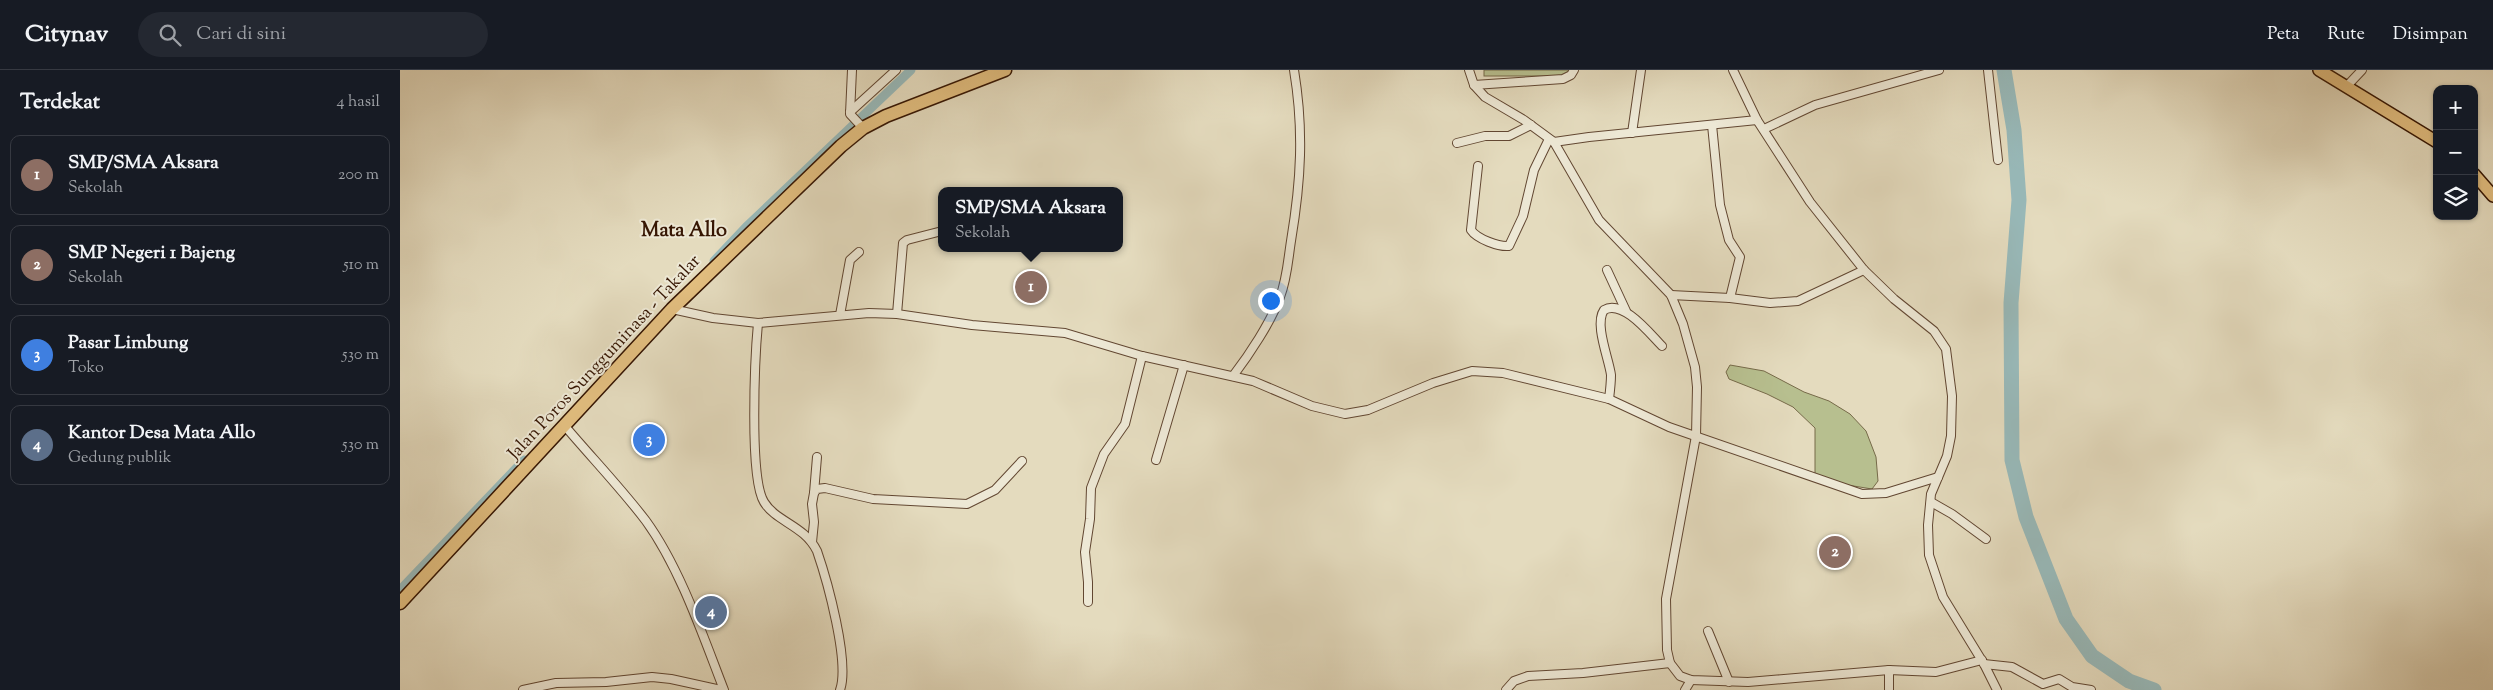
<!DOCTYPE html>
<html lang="id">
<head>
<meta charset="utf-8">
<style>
	body { margin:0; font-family:"Sorts Mill Goudy",serif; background:#242831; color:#f1f3f6 }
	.controls { position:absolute; right:15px; top:15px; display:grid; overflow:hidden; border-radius:10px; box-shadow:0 1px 4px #0004 }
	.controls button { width:45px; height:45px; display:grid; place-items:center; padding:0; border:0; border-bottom:1px solid #363941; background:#171b24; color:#f1f3f6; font:25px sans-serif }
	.you { position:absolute; left:870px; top:230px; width:18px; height:18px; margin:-12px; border:4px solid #fff; border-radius:50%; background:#1a73e8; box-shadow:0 0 0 8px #1a73e833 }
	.badge { display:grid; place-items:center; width:32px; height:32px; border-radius:50%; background:#c59692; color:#fff; font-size:16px; font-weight:700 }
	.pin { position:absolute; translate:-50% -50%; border:2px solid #fff; box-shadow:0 1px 5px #0006 }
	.popup { position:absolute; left:538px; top:117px; width:185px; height:65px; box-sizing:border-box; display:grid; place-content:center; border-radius:10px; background:#171b24; filter:drop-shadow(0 1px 4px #0005); font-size:16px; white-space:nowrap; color:#9ea1a6 }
	.popup b { font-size:19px; color:#f1f3f6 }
	.popup::after { content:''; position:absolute; left:50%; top:100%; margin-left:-10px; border:10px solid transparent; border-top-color:#171b24 }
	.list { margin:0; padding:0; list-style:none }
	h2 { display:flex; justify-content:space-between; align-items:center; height:65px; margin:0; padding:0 20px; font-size:21px }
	h2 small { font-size:16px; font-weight:400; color:#9ea1a6 }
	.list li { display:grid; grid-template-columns:32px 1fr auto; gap:15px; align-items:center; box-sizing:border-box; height:80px; margin:0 10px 10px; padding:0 10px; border:1px solid #363941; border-radius:10px }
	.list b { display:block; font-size:19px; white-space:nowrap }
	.list p { margin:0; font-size:16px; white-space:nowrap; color:#9ea1a6 }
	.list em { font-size:16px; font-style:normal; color:#9ea1a6 }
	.icon { flex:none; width:28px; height:28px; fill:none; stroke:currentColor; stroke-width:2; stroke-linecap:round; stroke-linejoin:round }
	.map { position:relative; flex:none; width:2093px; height:620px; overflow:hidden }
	header { display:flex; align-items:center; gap:30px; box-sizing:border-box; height:70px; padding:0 25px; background:#171b24; border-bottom:1px solid #363941 }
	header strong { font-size:24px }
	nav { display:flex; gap:28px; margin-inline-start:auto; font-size:18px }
	.search { width:350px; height:45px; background:#242831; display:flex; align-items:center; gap:12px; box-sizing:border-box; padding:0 18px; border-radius:28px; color:#9ea1a6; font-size:19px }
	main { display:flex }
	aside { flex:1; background:#171b24 }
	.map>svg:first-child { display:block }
	.green { fill:#b7bf8f; stroke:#766a49 }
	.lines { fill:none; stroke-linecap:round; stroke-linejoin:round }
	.canal { stroke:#98b9b9; stroke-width:9 }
	.river { stroke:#98b9b9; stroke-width:15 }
	.minor-casing { stroke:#624732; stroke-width:10 }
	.primary-casing { stroke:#361603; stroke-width:14 }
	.trunk-casing { stroke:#361603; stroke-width:15 }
	.minor { stroke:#ede8d5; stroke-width:8 }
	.primary { stroke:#e2be7f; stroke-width:11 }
	.trunk { stroke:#e2be7f; stroke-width:12 }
	.labels { text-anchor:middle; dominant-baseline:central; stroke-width:4; stroke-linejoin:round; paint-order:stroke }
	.street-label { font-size:18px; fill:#361603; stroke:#ede8d5 }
	.quarter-label { font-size:20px; font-weight:bold; fill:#361603; stroke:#ede8d5 }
</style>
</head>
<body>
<header>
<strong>Citynav</strong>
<div class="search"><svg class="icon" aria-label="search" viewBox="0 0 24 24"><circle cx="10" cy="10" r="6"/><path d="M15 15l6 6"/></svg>Cari di sini</div>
<nav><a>Peta</a><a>Rute</a><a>Disimpan</a></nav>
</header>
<main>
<aside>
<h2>Terdekat<small>4 hasil</small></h2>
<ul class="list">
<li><span class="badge" style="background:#8d6e63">1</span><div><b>SMP/SMA Aksara</b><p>Sekolah</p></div><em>200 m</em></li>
<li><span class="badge" style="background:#8d6e63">2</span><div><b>SMP Negeri 1 Bajeng</b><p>Sekolah</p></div><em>510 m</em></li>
<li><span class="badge" style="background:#3f7fe0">3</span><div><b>Pasar Limbung</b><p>Toko</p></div><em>530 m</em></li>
<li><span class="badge" style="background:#5c6f8a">4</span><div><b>Kantor Desa Mata Allo</b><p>Gedung publik</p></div><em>530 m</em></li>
</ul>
</aside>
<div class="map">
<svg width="2093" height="620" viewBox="0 0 2093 620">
	<rect width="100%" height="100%" fill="#e4dbbe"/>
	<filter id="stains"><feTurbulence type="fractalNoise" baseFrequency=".004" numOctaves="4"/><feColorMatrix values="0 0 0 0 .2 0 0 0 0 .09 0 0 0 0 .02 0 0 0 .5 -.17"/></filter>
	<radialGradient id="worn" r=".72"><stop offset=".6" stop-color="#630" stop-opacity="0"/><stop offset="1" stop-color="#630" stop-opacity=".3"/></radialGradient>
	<g class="green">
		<rect x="1084" y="0" width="90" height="6"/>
		<polygon points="1330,295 1364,301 1404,322 1429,331 1450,344 1466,361 1476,387 1478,411 1472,419 1435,413 1415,406 1415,358 1393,337 1367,324 1329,309 1326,302"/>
	</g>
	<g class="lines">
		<g class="canal">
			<polyline points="314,191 346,157 511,0"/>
			<polyline points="0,520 124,390"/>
		</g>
		<polyline class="river" points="1604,0 1614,60 1619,130 1611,233 1612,390 1626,447 1666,549 1692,586 1729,611 1754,620"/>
		<defs>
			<g id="minor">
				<polyline points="452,0 450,44 463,58"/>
				<polyline points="1069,0 1074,15 1085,27 1124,50 1154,72 1199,150 1271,225 1283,254 1295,297 1297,317 1296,366 1266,529 1267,580 1270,593 1280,606 1291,610 1348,612 1489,600 1536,602 1582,590"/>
				<polyline points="1333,0 1357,50 1410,132 1464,200 1494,229 1534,261 1546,279 1552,326 1551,366 1547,386 1531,424 1528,455 1529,485 1543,527 1584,594 1597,620"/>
				<polyline points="1588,0 1598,90"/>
				<polyline points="1074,15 1163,9 1171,5 1174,0"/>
				<polyline points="1946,17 1962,0"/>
				<polyline points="450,42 496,0"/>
				<polyline points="1312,55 1320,135 1329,170 1340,187 1330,228"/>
				<polyline points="1364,59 1415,35 1539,0"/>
				<polyline points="1232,63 1241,0"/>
				<polyline points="1154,72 1189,67 1357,50"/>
				<polyline points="1057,73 1085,66 1109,66 1131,55"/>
				<path d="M 1078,96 L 1071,160 C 1077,169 1099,177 1109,176 L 1123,146 L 1134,100 L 1149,69"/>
				<polyline points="1207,200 1226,241"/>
				<polyline points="1271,225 1330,228 1370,233 1398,231 1464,200"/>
				<polyline points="272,239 313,248 358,253 469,243 497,244 572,255 665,263 742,286 853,311 912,336 945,344 968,340 1033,313 1072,301 1103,303 1209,329 1269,357 1462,424 1486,423 1538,407"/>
				<polyline points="497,244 503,173 507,170 542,161"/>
				<polyline points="440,245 450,190 459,182"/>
				<path d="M 358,253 C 355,285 349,408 364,432 C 376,452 404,455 417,481 C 427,510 450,592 440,620"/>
				<path d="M 833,306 C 849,285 871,252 880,227 C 887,209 888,190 891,171 C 901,111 904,60 894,0"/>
				<path d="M 1209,329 C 1210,321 1211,313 1211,305 C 1209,289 1194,254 1204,240 C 1223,229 1250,264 1262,276"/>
				<path d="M 164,355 C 191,387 221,418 246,451 C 280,498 303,566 324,620"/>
				<polyline points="756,390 784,295"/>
				<polyline points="414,423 417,387"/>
				<polyline points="1531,432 1552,444 1586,469"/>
				<polyline points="412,472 414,452 412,434 414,423 417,419 425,418 473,429 567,434 595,420 622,391"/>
				<polyline points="688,532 688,512 685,482 690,449 691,418 704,384 725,354 742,286"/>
				<polyline points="1308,561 1329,612"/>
				<polyline points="1584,594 1612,597 1643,614 1659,609 1672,617 1691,620"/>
				<polyline points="123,620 156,613 206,612 252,607 271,609 321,620"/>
				<polyline points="1106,620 1114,611 1128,606 1183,603 1270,593"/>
				<polyline points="1285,620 1291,610"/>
				<polyline points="1489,620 1489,600"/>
			</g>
			<g id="primary">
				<polyline points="1919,0 2037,72"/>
				<polyline points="2074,104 2093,126"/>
			</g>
			<polyline id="trunk" points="0,533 272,239 441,76 463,58 486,46 605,0"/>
		</defs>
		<use href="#minor" class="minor-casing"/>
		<use href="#primary" class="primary-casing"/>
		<use href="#trunk" class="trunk-casing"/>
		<use href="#minor" class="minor"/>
		<use href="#primary" class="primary"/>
		<use href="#trunk" class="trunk"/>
	</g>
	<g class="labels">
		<g class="street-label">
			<text transform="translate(205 288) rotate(-47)">Jalan Poros Sungguminasa - Takalar</text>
		</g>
		<g class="quarter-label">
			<text x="284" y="161">Mata Allo</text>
		</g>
	</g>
	<rect width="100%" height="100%" filter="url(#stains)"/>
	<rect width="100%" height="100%" fill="url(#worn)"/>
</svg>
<div class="controls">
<button>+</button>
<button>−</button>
<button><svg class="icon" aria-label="layers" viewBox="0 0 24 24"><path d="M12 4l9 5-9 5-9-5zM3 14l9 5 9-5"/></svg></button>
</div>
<div class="you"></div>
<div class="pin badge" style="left:631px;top:217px;background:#8d6e63">1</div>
<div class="popup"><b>SMP/SMA Aksara</b>Sekolah</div>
<div class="pin badge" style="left:1435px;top:482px;background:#8d6e63">2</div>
<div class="pin badge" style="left:249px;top:370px;background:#3f7fe0">3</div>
<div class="pin badge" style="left:311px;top:542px;background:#5c6f8a">4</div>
</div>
</main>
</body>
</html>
